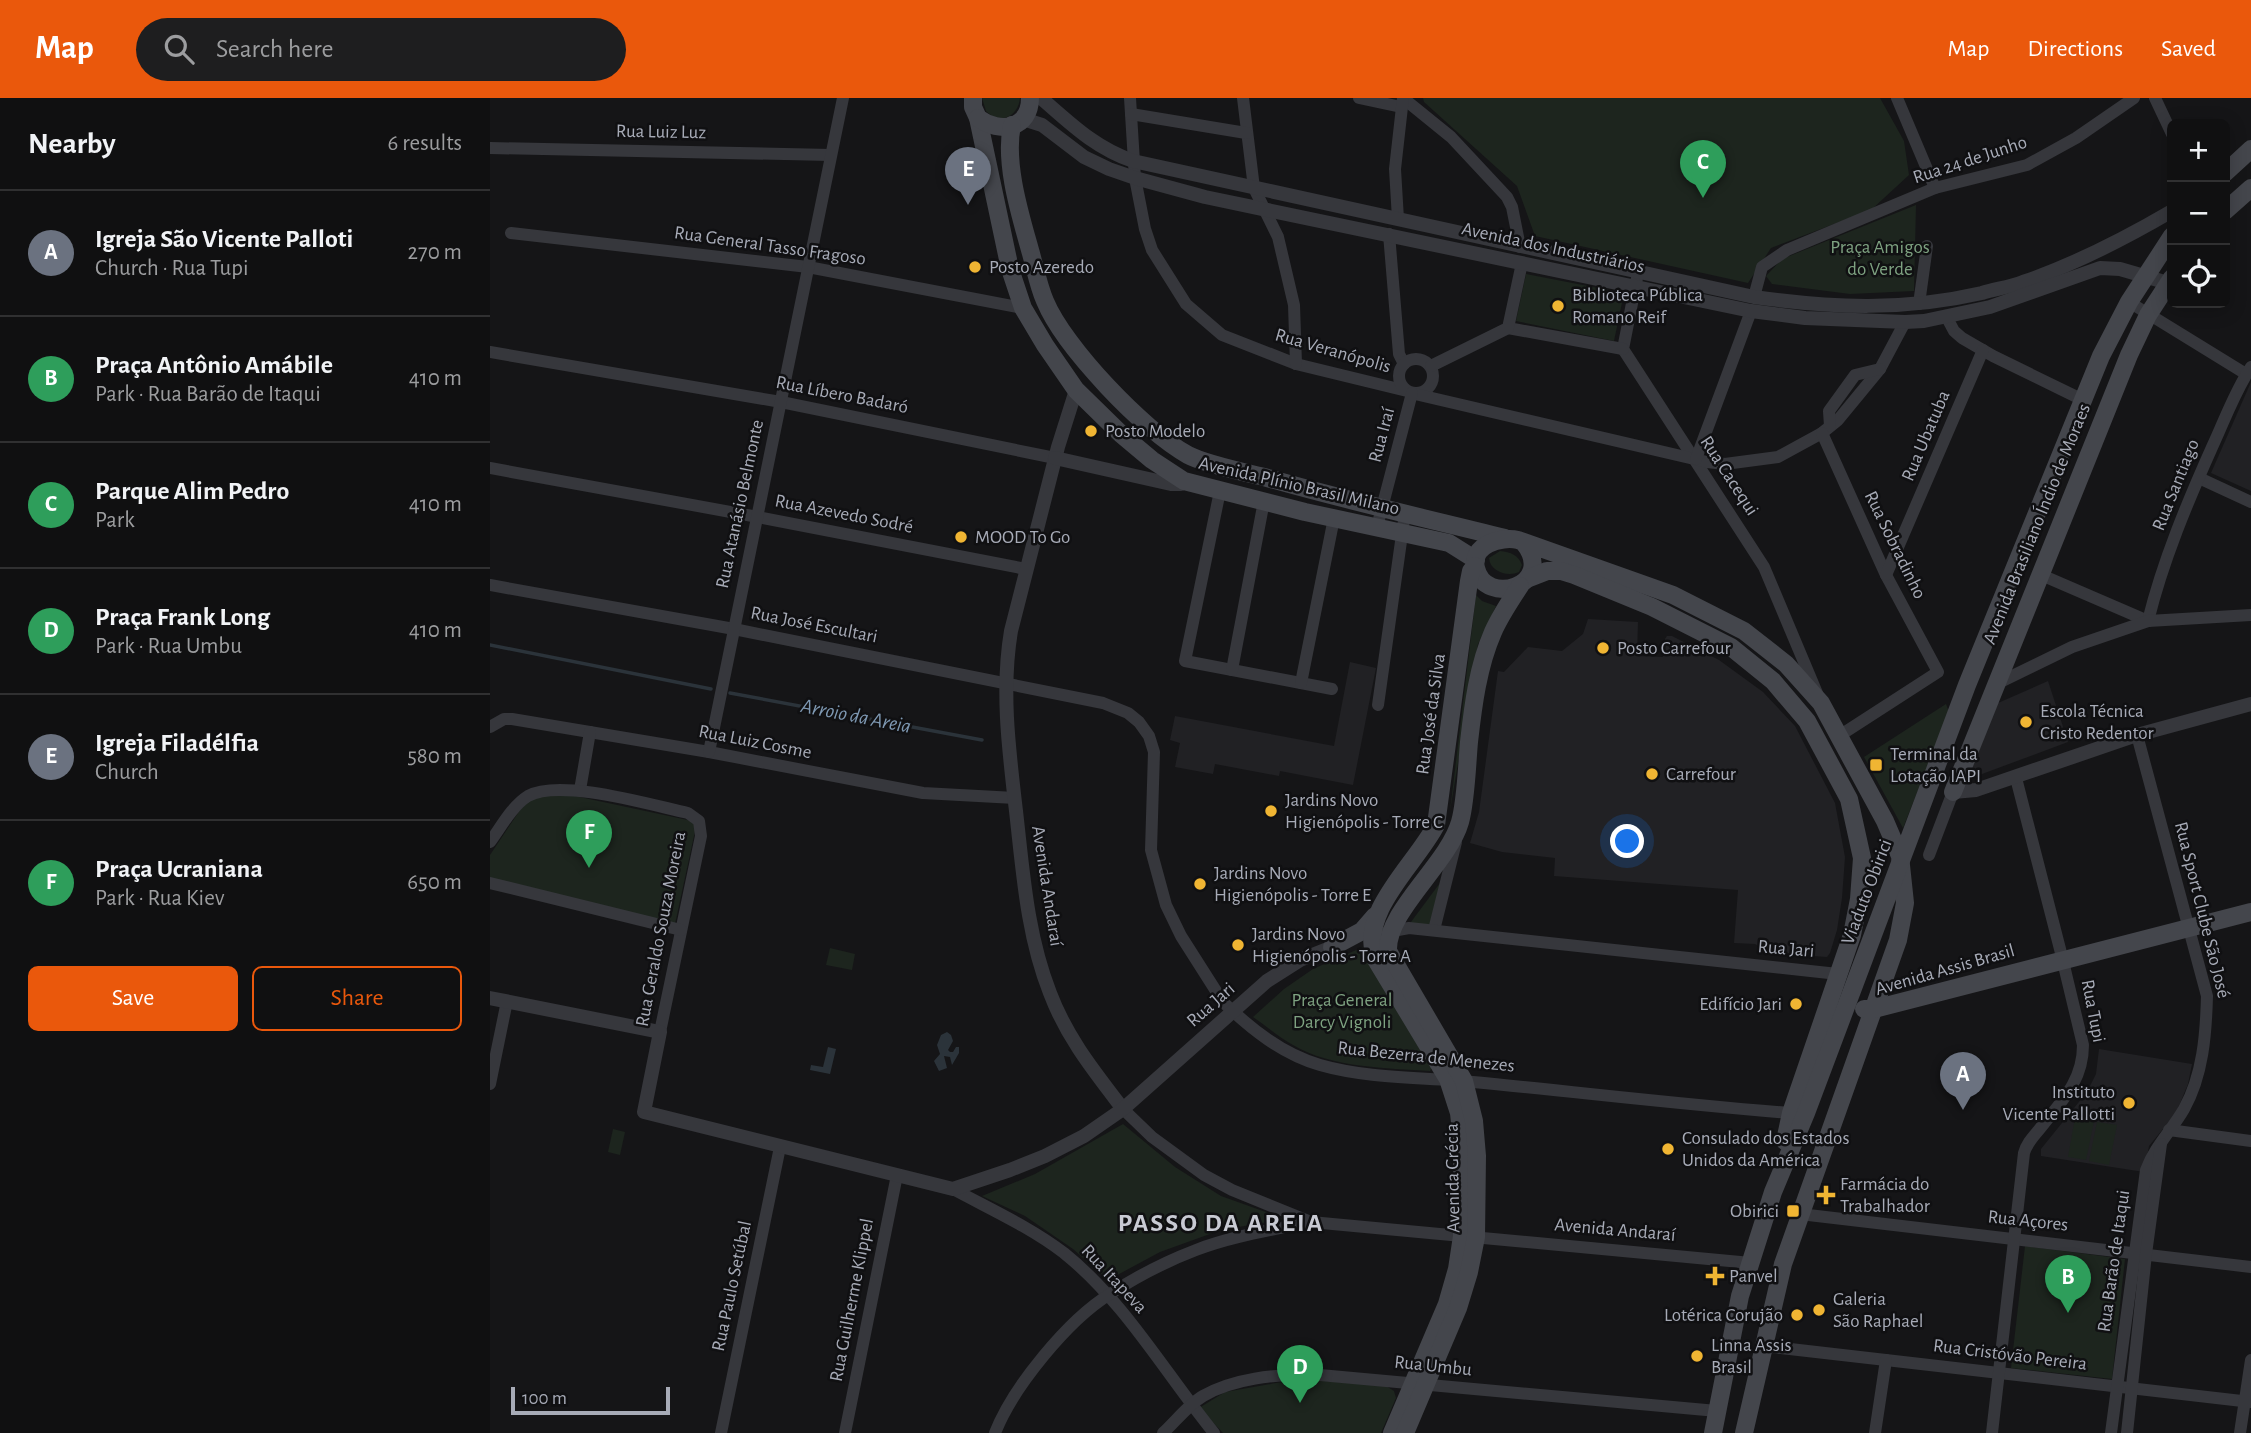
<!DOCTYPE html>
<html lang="en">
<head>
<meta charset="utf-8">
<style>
	body { margin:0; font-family:"Alegreya Sans",sans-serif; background:#1e1e1f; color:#f1f3f6 }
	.controls { position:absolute; right:21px; top:21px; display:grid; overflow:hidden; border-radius:10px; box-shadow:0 4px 18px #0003 }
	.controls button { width:63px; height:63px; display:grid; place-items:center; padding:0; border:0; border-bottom:2px solid #303031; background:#101011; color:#f1f3f6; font:35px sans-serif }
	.scale { position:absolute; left:21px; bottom:18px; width:159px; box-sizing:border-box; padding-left:7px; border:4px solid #a7abb7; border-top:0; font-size:19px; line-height:24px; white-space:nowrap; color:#a7abb7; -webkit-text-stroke:5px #101012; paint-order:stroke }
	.you { position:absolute; left:1138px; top:744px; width:24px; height:24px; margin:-18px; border:5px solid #fff; border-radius:50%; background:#1a73e8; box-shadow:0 0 0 10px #1a73e833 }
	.badge { display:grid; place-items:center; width:46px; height:46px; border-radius:50%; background:#ea580c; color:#fff; font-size:23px; font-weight:700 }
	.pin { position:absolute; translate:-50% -58px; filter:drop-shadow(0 2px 4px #0008) }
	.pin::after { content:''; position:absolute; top:37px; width:24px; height:21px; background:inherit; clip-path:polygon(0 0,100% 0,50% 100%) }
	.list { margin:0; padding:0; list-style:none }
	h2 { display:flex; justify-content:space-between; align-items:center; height:91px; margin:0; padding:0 28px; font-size:30px }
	h2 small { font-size:23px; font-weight:400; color:#9c9d9f }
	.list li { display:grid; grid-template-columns:46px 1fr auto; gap:21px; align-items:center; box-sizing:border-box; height:126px; padding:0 28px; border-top:2px solid #303031 }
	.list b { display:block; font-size:26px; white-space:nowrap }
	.list p { margin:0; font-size:23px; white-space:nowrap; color:#9c9d9f }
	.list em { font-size:23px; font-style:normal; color:#9c9d9f }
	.actions { display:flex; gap:14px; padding:21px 28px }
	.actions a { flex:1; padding:16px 0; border:2px solid #ea580c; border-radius:10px; text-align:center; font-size:24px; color:#ea580c }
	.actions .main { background:#ea580c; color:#fff }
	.icon { flex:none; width:38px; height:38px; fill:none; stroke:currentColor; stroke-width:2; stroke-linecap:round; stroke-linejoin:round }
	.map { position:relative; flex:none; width:1761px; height:1335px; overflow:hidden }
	header { display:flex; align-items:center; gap:42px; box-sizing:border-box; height:98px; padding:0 35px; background:#ea580c; color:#fff }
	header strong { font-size:33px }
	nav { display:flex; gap:38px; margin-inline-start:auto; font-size:24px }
	.search { width:490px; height:63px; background:#1e1e1f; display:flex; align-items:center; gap:18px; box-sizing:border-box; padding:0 24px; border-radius:38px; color:#9c9d9f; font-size:26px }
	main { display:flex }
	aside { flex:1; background:#101011 }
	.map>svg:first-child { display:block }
	.built { fill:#212124 }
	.green { fill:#1d251e }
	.water { fill:#2b333a }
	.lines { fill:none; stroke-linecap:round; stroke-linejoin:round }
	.stream { stroke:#2b333a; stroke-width:3.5 }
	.minor { stroke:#36373c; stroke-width:12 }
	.tertiary { stroke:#36373c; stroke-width:14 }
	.secondary { stroke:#44464c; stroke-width:18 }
	.poi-dot { fill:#f0b533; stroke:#101012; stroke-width:2.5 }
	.labels { text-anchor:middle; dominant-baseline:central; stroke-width:5; stroke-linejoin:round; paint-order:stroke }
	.street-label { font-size:19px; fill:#a7abb7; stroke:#101012 }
	.park-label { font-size:19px; fill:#7ea281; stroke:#101012 }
	.poi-label { font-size:19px; fill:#a7abb7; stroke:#101012; text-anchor:start }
	.water-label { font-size:21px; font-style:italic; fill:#7e98b2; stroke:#101012 }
	.district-label { font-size:26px; font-weight:bold; letter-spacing:2px; fill:#c8cad3; stroke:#101012 }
</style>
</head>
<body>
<header>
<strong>Map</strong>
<div class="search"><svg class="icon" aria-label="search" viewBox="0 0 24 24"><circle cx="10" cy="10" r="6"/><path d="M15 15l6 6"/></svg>Search here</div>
<nav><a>Map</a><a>Directions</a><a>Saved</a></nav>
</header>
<main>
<aside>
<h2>Nearby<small>6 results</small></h2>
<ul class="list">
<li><span class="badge" style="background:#6b7280">A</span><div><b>Igreja São Vicente Palloti</b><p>Church · Rua Tupi</p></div><em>270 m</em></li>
<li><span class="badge" style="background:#2e9e5b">B</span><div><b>Praça Antônio Amábile</b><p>Park · Rua Barão de Itaqui</p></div><em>410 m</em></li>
<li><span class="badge" style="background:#2e9e5b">C</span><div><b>Parque Alim Pedro</b><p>Park</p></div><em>410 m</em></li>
<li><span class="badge" style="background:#2e9e5b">D</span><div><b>Praça Frank Long</b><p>Park · Rua Umbu</p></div><em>410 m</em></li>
<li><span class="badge" style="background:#6b7280">E</span><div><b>Igreja Filadélfia</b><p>Church</p></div><em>580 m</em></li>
<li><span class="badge" style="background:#2e9e5b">F</span><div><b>Praça Ucraniana</b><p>Park · Rua Kiev</p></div><em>650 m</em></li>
</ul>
<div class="actions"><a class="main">Save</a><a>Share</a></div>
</aside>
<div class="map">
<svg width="1761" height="1335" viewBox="0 0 1761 1335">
	<rect width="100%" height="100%" fill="#151517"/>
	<g class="built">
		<polygon points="1761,284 1761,393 1721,375"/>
		<polygon points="1098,521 1148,524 1147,558 1173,559 1175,541 1177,538 1182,538 1229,562 1273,594 1305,628 1345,705 1355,759 1352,800 1347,832 1340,855 1337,859 1280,855 1265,846 1244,845 1248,792 1064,778 1065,760 1012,754 980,745 989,714 1008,573 1014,574 1038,549 1072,553 1093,536"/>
		<polygon points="860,564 886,570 863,687 790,673 789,678 725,666 723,676 685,669 690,645 680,642 685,618 844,648"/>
		<polygon points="1558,583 1578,644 1484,679 1481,671 1508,605"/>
		<polygon points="1609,951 1702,966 1698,986 1686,1015 1659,1048 1654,1074 1551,1058 1551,1051 1597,994 1606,976"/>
	</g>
	<g class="green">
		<path d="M 492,0 L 530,0 C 528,19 510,27 496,13 Z"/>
		<polygon points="933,0 1390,0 1414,43 1419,77 1381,112 1281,150 1258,185 1045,138 1027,88 934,4"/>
		<polygon points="1426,107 1424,193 1360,196 1282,186 1276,178 1292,161"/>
		<polygon points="1036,176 1134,195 1124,243 1026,223"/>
		<path d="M 1010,453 C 1021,454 1028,457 1032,467 L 1029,474 C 1018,479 1000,474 999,460 Z"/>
		<polygon points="986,497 992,503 1006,508 988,546 960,713"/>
		<polygon points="1456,606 1459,614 1413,730 1374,659"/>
		<polygon points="50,697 85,698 207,724 185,826 0,784 0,757 30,712 41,701"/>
		<polygon points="950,785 941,827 921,825 921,824"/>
		<path d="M 873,849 L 944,967 L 940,973 C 897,970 841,970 803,947 C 789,939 776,928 763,919 L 794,891 L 823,871 Z"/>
		<polygon points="340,850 365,856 362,872 336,867"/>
		<polygon points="1585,1020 1604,1023 1596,1062 1578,1059"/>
		<polygon points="1607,1024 1627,1027 1619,1067 1599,1063"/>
		<polygon points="633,1026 685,1069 731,1098 795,1121 731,1132 670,1154 618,1182 583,1151 535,1118 492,1098 545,1076"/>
		<polygon points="123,1031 135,1034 130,1057 118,1054"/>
		<polygon points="1535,1148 1635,1161 1622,1281 1521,1270"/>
		<polygon points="809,1281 896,1288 904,1293 906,1300 891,1335 733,1335 709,1310 735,1294"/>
	</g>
	<g class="water">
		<polygon points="457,934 461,937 463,943 458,952 460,954 463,954 466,949 469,949 469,955 462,967 460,959 454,958 457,970 449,973 444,963 450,956 447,947 451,937"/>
		<polygon points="338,949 346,951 340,976 320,972 321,967 333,969"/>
	</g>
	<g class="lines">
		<g class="stream">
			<polyline points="0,547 221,591"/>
			<polyline points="240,595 492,642"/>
		</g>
		<g class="minor">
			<polyline points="640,0 645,80 655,131 662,152 696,206 732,237 806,266 917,293"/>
			<polyline points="753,0 764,90 788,139 804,207 806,266"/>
			<polyline points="869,0 911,9"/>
			<polyline points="913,0 961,39 1017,99 1022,109 1030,149"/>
			<polyline points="1407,0 1445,90"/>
			<polyline points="1665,0 1682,36"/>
			<polyline points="641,16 756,35"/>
			<polyline points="0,50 341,57"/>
			<polyline points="908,121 905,71 913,0"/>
			<polyline points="21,135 318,169 533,210"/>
			<polyline points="899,136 909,256 914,266"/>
			<polyline points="1147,180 1133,251 1274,469 1327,595"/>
			<polyline points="1264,199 1272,169 1297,152 1445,90 1537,67 1586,40 1644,0"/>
			<polyline points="1639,204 1756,276"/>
			<polyline points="1429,206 1437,148"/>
			<polyline points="1456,218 1464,233 1472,240 1503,258 1593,302"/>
			<polyline points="1018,230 1133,251"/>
			<polyline points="0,254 291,304 565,360"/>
			<circle cx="926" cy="278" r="17"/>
			<polyline points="941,268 1018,230 1032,165"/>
			<polyline points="925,296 1217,364 1235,366 1288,359 1332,335 1348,322 1390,271 1415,224"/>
			<polyline points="1340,328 1339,313 1365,277 1390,271"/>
			<polyline points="1332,335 1396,477 1448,574 1349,638"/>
			<polyline points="1206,361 1261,213"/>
			<polyline points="0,370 268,419 536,471"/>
			<polyline points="1709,380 1761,404"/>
			<polyline points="730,393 695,563 842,591"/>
			<polyline points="887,429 922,295"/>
			<polyline points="1549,476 1658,523"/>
			<polyline points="1396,477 1493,252"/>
			<path d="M 0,487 L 244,531 L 613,605 L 638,615 L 649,624 L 659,638 L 664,654 L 661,752 L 676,807 L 691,838 L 733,904 C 761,931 792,956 830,967 C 879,981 933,979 983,984 C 1089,994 1195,1007 1301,1015"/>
			<path d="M 1658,523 C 1673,462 1698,403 1723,347 C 1735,321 1745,293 1761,269"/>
			<polyline points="742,572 774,403"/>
			<polyline points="811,585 844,420"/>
			<polyline points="1506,586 1582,549 1658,523 1761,517"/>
			<polyline points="888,607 915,415"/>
			<polyline points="0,629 14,621 22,621 219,654 433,695 525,700"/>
			<polyline points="219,654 353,0"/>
			<polyline points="90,692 100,634"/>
			<path d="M 0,744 C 11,729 22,708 38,698 C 70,680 161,707 198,715 L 209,723 L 211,738 L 170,934"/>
			<polyline points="1439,757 1463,694"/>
			<polyline points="0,785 191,832"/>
			<polyline points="944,832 966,744"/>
			<polyline points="897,834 919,830 1348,876"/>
			<polyline points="0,986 17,903"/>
			<polyline points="633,1011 662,1039 714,1077 742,1092 821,1124 1261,1165"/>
			<polyline points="1679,1032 1761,1043"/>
			<path d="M 463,1091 C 500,1111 540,1129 574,1155 C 635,1204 675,1275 724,1335"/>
			<polyline points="1310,1116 1761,1169"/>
			<polyline points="1274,1248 1761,1304"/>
			<polyline points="231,1335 290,1049"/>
			<polyline points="355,1335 407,1077"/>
			<path d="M 505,1335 C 523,1289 578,1222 620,1196 C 646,1179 677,1163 706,1152 C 742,1138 783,1132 820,1124"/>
			<path d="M 673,1335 C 686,1323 698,1307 713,1298 C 744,1280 785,1277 819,1276 L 1227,1313"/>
			<polyline points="1385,1335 1396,1262"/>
			<path d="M 1502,1335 L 1534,1055 C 1537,1044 1545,1037 1552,1028 C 1573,1002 1593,982 1593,947 L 1570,851 L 1526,680"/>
			<path d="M 1621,1335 L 1656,1072 C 1665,1048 1682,1032 1694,1011 C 1713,977 1716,936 1717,898 L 1647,637"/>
			<polyline points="1637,1335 1656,1156 1671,1046"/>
			<polyline points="1750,1335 1761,1262"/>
		</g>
		<g class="tertiary">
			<path d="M 551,0 C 581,26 605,50 643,63 L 1264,199 C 1343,210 1414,213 1492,195 C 1505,191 1520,189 1533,184 C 1586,166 1634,141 1682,113"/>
			<polyline points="533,21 552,27 594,59 619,71 645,80 715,99 1261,213 1315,220 1415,224 1434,223 1500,209 1610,170 1630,171 1678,185"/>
			<path d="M 586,292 L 568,349 L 521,533 C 511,592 519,653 526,713 C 533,774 537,837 560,895 C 577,940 604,973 633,1011"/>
			<polyline points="565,360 681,386 691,386 694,383"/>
			<polyline points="1463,694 1486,692 1647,637 1761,606"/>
			<polyline points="0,900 170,934 154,1014 463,1091 520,1072 555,1058 594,1038 633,1011 777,883 810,862 850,846"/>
		</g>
		<g class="secondary">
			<polyline points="483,0 483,9 488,20 520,171 533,210 555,247 586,292 631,336 662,362 694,383 815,414 959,445 986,462"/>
			<path d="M 488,20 C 510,36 540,31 540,0"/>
			<path d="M 522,27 C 514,65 530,116 540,152 C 545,169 548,187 555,203 C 574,249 654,333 698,357 C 715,366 753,374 774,379 C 853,402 935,420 1015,440"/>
			<polyline points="1735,75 1761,51"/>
			<polyline points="1735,113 1761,90"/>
			<path d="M 1034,445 C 1067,487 995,510 986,470 C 980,447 1011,438 1028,442 L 1183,497 L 1254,533 L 1296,566 L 1331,605 L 1395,723 L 1410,758 L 1415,805 L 1408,842 L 1293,1166 L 1254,1335"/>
			<polyline points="1039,480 1057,473 1071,473 1084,477 1162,509 1241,549 1283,583 1317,623 1359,701 1372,760 1369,801 1362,837 1301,1015 1295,1043"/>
			<polyline points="1463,694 1639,257 1658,217 1682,180"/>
			<polyline points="842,849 872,833 885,818"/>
			<polyline points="1374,911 1384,911 1761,814"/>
			<path d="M 902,1335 L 957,1206 L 967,1171 L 972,1138 L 972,1043 L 969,1015 L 958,981 L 885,860 C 869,813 926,766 946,727 L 979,483 L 981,473 L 985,468"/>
			<path d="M 915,1335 L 968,1210 L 979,1174 L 986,1139 L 987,1058 L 984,1023 L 974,983 L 898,853 C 896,813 958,766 970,724 C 976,703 977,666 979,644 C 983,608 988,568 1003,534 C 1010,518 1020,503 1030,488"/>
			<polyline points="1223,1335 1250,1198 1283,1094 1316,1015 1477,587 1611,258 1639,204 1682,138"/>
		</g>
	</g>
	<g class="poi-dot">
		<circle cx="485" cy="169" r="7"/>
		<circle cx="1068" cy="208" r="7"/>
		<circle cx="601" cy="333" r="7"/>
		<circle cx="471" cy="439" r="7"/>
		<circle cx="1113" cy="550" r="7"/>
		<circle cx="1536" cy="624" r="7"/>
		<rect x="1379" y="660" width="14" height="14" rx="3.5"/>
		<circle cx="1162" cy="676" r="7"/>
		<circle cx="781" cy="713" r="7"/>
		<circle cx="710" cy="786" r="7"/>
		<circle cx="748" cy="847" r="7"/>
		<circle cx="1306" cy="906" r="7"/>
		<circle cx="1639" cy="1005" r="7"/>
		<circle cx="1178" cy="1051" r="7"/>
		<path d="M1332.5 1086.5h7v7h7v7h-7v7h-7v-7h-7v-7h7z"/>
		<rect x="1296" y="1106" width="14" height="14" rx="3.5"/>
		<path d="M1221.5 1167.5h7v7h7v7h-7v7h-7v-7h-7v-7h7z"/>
		<circle cx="1329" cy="1212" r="7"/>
		<circle cx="1307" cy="1217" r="7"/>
		<circle cx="1207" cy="1258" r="7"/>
	</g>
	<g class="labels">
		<g class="street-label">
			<text transform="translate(171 34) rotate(1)">Rua Luiz Luz</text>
			<text transform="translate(1480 62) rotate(-18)">Rua 24 de Junho</text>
			<text transform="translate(280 148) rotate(8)">Rua General Tasso Fragoso</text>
			<text transform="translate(1063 150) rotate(12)">Avenida dos Industriários</text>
			<text transform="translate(843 253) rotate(16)">Rua Veranópolis</text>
			<text transform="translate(352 297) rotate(11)">Rua Líbero Badaró</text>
			<text transform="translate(892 337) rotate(-75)">Rua Iraí</text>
			<text transform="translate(1436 338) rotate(-67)">Rua Ubatuba</text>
			<text transform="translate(1239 378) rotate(57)">Rua Cacequi</text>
			<text transform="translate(1686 387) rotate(-68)">Rua Santiago</text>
			<text transform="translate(809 388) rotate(13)">Avenida Plínio Brasil Milano</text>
			<text transform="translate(250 406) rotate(-78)">Rua Atanásio Belmonte</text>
			<text transform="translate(354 416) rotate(11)">Rua Azevedo Sodré</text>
			<text transform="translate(1547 426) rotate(-68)">Avenida Brasiliano Índio de Moraes</text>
			<text transform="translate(1405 447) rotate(64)">Rua Sobradinho</text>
			<text transform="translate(324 527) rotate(11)">Rua José Escultari</text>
			<text transform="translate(941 616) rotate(-82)">Rua José da Silva</text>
			<text transform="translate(265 644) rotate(11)">Rua Luiz Cosme</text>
			<text transform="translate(557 788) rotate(81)">Avenida Andaraí</text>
			<text transform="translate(1377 794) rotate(-69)">Viaduto Obirici</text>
			<text transform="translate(1712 812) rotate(76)">Rua Sport Clube São José</text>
			<text transform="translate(171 831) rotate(-79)">Rua Geraldo Souza Moreira</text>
			<text transform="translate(1296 851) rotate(5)">Rua Jari</text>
			<text transform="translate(1455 872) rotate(-16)">Avenida Assis Brasil</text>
			<text transform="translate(721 907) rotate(-41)">Rua Jari</text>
			<text transform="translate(1603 913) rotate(79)">Rua Tupi</text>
			<text transform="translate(936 959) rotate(6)">Rua Bezerra de Menezes</text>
			<text transform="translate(963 1080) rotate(-91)">Avenida Grécia</text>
			<text transform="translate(1538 1123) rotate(6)">Rua Açores</text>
			<text transform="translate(1125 1132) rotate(5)">Avenida Andaraí</text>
			<text transform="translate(1624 1163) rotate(-82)">Rua Barão de Itaqui</text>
			<text transform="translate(624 1181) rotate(47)">Rua Itapeva</text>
			<text transform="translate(242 1188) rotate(-78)">Rua Paulo Setúbal</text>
			<text transform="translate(362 1202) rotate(-79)">Rua Guilherme Klippel</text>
			<text transform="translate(1520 1257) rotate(7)">Rua Cristóvão Pereira</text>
			<text transform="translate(943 1268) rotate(6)">Rua Umbu</text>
		</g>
		<g class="park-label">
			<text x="1390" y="149">Praça Amigos<tspan x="1390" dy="22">do Verde</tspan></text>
			<text x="852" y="902">Praça General<tspan x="852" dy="22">Darcy Vignoli</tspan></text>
		</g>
		<g class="poi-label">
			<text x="499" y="169">Posto Azeredo</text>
			<text x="1082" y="197">Biblioteca Pública<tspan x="1082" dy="22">Romano Reif</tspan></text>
			<text x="615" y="333">Posto Modelo</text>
			<text x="485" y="439">MOOD To Go</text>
			<text x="1127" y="550">Posto Carrefour</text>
			<text x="1550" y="613">Escola Técnica<tspan x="1550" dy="22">Cristo Redentor</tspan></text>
			<text x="1400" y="656">Terminal da<tspan x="1400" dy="22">Lotação IAPI</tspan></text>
			<text x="1176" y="676">Carrefour</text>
			<text x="795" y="702">Jardins Novo<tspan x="795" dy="22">Higienópolis - Torre C</tspan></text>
			<text x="724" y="775">Jardins Novo<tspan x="724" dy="22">Higienópolis - Torre E</tspan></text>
			<text x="762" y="836">Jardins Novo<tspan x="762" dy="22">Higienópolis - Torre A</tspan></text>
			<text x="1292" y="906" text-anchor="end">Edifício Jari</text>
			<text x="1625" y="994" text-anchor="end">Instituto<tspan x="1625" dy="22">Vicente Pallotti</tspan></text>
			<text x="1192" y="1040">Consulado dos Estados<tspan x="1192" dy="22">Unidos da América</tspan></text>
			<text x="1350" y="1086">Farmácia do<tspan x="1350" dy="22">Trabalhador</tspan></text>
			<text x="1289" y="1113" text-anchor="end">Obirici</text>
			<text x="1239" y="1178">Panvel</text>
			<text x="1343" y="1201">Galeria<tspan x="1343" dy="22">São Raphael</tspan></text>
			<text x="1293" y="1217" text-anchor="end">Lotérica Corujão</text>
			<text x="1221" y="1247">Linna Assis<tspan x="1221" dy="22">Brasil</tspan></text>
		</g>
		<g class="water-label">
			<text transform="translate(366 618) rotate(11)">Arroio da Areia</text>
		</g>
		<g class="district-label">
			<text x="731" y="1125">PASSO DA AREIA</text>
		</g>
	</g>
</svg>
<div class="controls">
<button>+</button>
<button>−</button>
<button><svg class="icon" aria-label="locate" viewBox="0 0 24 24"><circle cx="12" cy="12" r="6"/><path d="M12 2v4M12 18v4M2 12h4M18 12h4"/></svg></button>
</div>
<div class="scale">100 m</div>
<div class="you"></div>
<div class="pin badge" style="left:1473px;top:1012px;background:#6b7280">A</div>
<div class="pin badge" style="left:1578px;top:1215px;background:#2e9e5b">B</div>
<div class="pin badge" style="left:1213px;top:100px;background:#2e9e5b">C</div>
<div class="pin badge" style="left:810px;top:1305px;background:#2e9e5b">D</div>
<div class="pin badge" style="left:478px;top:107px;background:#6b7280">E</div>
<div class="pin badge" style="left:99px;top:770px;background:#2e9e5b">F</div>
</div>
</main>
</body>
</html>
